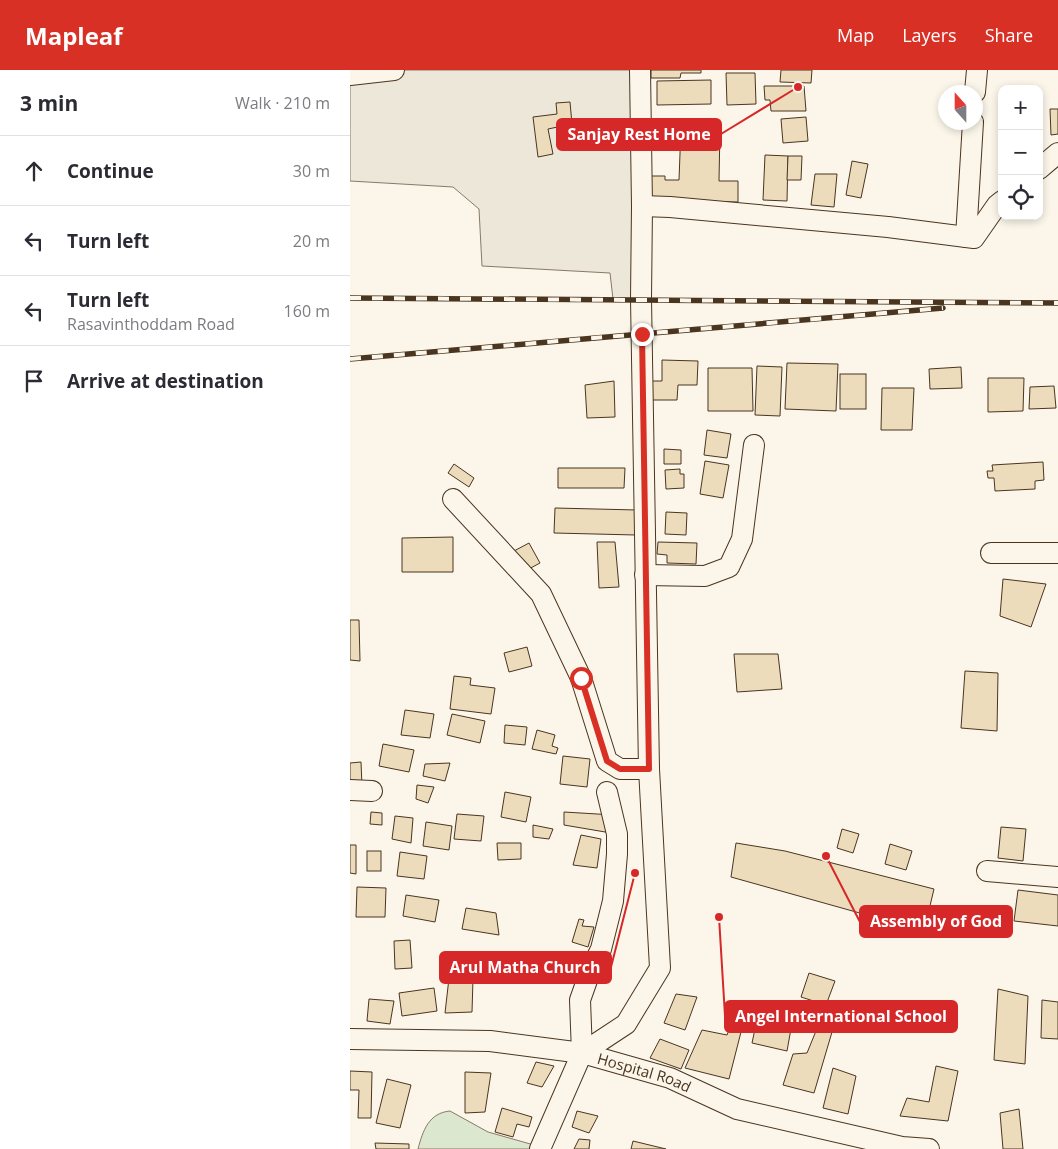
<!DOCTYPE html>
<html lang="en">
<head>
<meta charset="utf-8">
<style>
	body { margin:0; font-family:"Open Sans",sans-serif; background:#f7f7f7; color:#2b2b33 }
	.controls { position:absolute; right:15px; top:15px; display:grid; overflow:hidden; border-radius:10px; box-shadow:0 2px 8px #0003 }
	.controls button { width:45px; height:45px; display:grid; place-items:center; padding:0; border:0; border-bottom:1px solid #e1e1e2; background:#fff; color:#2b2b33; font:25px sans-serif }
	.compass { position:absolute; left:588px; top:15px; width:45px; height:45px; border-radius:50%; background:#fff; box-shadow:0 2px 8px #0003; rotate:339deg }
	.stop { position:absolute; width:15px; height:15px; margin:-11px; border:4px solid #d93025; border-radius:50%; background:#fff }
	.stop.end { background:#d93025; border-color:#fff; box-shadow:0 1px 5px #0008 }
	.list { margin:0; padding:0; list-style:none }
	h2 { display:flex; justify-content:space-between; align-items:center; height:65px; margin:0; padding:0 20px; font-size:21px }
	h2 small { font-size:16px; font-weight:400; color:#7c7c81 }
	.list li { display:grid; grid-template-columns:32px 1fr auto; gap:15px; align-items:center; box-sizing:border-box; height:70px; padding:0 20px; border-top:1px solid #e1e1e2 }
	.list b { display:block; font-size:19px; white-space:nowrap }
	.list p { margin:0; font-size:16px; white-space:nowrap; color:#7c7c81 }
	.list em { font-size:16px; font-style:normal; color:#7c7c81 }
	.icon { flex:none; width:28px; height:28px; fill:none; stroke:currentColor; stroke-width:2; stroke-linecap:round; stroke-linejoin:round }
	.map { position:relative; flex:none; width:708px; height:1079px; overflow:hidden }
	header { display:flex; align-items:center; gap:30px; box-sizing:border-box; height:70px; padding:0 25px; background:#d93025; color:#fff }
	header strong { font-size:24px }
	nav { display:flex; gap:28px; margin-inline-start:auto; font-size:18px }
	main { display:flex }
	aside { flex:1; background:#fff }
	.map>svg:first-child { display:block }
	.green { fill:#dce7d0; stroke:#887966 }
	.parking { fill:#ede7d9; stroke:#887966 }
	.building { fill:#ecdcbc; stroke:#4a3520 }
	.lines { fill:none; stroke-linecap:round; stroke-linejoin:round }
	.minor-casing { stroke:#4a3520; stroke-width:22 }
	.minor { stroke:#fbf6e9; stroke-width:20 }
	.rail-casing { stroke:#4a3520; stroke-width:5.5 }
	.rail { stroke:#fbf6e9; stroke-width:4; stroke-dasharray:11; stroke-linecap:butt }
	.route { stroke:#d93025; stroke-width:6 }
	.labels { text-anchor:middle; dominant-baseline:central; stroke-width:4; stroke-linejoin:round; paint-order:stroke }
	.street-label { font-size:15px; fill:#4a3520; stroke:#fbf6e9 }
	.leader { fill:none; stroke:#d62828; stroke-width:2 }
	.callout-dot { fill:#d62828; stroke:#fbf6e9; stroke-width:2 }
	.callout { fill:#d62828; stroke:#d62828; stroke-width:2 }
	.callout-label { font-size:16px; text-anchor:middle; font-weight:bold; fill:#fff }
</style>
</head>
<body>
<header>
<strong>Mapleaf</strong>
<nav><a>Map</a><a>Layers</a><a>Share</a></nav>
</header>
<main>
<aside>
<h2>3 min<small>Walk · 210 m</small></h2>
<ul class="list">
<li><svg class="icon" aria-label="ahead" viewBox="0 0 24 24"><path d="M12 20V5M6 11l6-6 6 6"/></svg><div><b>Continue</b></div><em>30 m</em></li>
<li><svg class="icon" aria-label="left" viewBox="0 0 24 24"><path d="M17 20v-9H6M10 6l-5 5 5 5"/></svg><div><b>Turn left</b></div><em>20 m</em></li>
<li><svg class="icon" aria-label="left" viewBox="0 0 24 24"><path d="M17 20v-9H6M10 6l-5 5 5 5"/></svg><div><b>Turn left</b><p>Rasavinthoddam Road</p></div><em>160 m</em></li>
<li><svg class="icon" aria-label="arrive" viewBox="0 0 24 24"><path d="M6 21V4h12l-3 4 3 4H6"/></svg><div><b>Arrive at destination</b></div></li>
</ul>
</aside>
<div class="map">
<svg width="708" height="1079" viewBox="0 0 708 1079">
	<rect width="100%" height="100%" fill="#fbf6e9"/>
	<path class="green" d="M 100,1041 L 138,1062 L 191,1077 L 190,1079 L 68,1079 C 73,1060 79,1043 100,1041 Z"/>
	<polygon class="parking" points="44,0 282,0 291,229 263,229 260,203 132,196 129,139 103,117 0,111 0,5"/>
	<g class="building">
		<polygon points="301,0 351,0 351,3 331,3 330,8 301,8"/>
		<polygon points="431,0 462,0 461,13 430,12"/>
		<polygon points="376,3 405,3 406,34 377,35"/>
		<polygon points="361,10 361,34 307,35 307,11"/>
		<polygon points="414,16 454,16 456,41 421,41 420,30 415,30"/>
		<polygon points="220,32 222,54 198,59 203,84 188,87 183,47 207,44 206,33"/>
		<polygon points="700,39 708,39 708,64 701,65"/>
		<polygon points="456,47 458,71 433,73 431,49"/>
		<polygon points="331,57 370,58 369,111 388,111 388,132 314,131 299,128 300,106 315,106 315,110 329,110"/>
		<polygon points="415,85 438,86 437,131 413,130"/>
		<polygon points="438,86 452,86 451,110 437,110"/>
		<polygon points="502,91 518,94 511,128 496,125"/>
		<polygon points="465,104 487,104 484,137 461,135"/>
		<polygon points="312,290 348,291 347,315 328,315 327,330 302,330 302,311 312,311"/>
		<polygon points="437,293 488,294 486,341 435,339"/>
		<polygon points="407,296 432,297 430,346 405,345"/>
		<polygon points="611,297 612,318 580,319 579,299"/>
		<polygon points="358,298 402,298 403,341 358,341"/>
		<rect x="490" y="304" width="26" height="35"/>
		<polygon points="638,308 674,308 673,341 638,342"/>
		<polygon points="264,311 265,347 237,348 235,315"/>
		<polygon points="704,316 706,338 679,339 680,317"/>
		<polygon points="532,318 564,318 562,360 531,360"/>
		<polygon points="357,360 381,364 377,388 354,385"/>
		<polygon points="314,379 331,380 331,394 314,394"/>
		<polygon points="355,391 379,395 373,428 350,424"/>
		<polygon points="693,392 694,410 685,411 685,419 645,421 644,408 638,408 637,401 643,401 642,395"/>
		<polygon points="104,394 124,408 119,417 98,403"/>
		<polygon points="208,398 275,398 274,418 208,418"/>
		<polygon points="330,399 330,404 334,404 334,418 316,419 315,400"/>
		<polygon points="205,438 287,440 286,465 204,463"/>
		<polygon points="316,442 337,443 336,465 315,464"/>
		<polygon points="103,467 103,502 52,502 52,468"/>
		<polygon points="247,472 265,472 269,517 249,518"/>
		<polygon points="308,472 347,473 346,494 317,493 317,485 307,484"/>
		<polygon points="179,473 190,493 175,501 164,481"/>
		<polygon points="653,509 696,514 681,557 650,546"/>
		<polygon points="0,550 9,550 10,591 0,590"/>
		<polygon points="177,577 182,596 159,602 154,583"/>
		<polygon points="384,584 428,584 432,619 387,622"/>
		<polygon points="615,601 648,603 647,661 611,658"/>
		<polygon points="104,606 121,608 120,615 145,618 141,644 100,639"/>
		<polygon points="55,640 84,644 80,668 51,665"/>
		<polygon points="102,644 135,651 130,673 97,665"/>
		<polygon points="155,655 177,657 175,675 154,673"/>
		<polygon points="187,660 205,665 202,676 208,678 206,684 182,679"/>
		<polygon points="33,674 64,680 59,702 29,696"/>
		<polygon points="213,686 240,689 237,717 210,714"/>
		<polygon points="11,692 12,716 0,716 0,693"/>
		<polygon points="100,693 95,711 73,706 75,694"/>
		<polygon points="67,715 84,717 78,733 66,729"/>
		<polygon points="155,722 181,727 176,752 151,747"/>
		<polygon points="21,742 32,743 32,755 20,754"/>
		<polygon points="214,742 264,745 267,764 214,755"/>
		<polygon points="107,744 134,746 131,771 104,769"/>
		<polygon points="45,746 63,748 61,773 42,769"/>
		<polygon points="76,752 102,756 99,780 73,776"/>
		<polygon points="183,755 203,759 199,769 183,767"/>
		<polygon points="651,757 676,759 673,791 648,788"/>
		<polygon points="492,759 509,764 503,783 487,778"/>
		<polygon points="231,765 251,769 247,798 223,795"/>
		<polygon points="147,773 171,773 171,789 148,790"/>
		<polygon points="386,773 435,781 584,819 574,861 381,807"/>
		<polygon points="540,774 562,781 556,800 535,794"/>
		<polygon points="0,775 6,775 6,804 0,803"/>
		<rect x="17" y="781" width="14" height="20"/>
		<polygon points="50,782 77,786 74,809 47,806"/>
		<polygon points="7,817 36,818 35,847 6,847"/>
		<polygon points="668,820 708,825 708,856 664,851"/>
		<polygon points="56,825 89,830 85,852 53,846"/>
		<polygon points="116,838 146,843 149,865 112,859"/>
		<polygon points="229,849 234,850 232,856 244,857 238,877 222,872"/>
		<polygon points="60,870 62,898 45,899 44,871"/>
		<polygon points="459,903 485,911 476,935 451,927"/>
		<polygon points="99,908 123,909 122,942 95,943"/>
		<polygon points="84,918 87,941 52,946 49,923"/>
		<polygon points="648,919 678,926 675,994 644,990"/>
		<polygon points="326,924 347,927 335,960 314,953"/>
		<polygon points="19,929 44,931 40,954 17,951"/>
		<polygon points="692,930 708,932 708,969 691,968"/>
		<polygon points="409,940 444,942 437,981 402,973"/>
		<polygon points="382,953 391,962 379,1009 335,998 352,960 377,965"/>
		<polygon points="466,961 482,962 464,1023 433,1015 443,984 457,983"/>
		<polygon points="310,969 339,980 331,999 300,988"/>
		<polygon points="186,992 204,996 192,1017 177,1013"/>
		<polygon points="586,996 608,1001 598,1051 550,1046 557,1028 579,1032"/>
		<polygon points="483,998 506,1006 498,1044 473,1038"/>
		<polygon points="0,1001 22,1002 21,1048 8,1048 9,1020 0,1020"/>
		<polygon points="115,1002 141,1003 135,1042 115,1043"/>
		<polygon points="37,1009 61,1015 50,1058 26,1053"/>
		<polygon points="152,1038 182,1047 179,1057 167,1054 163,1067 145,1062"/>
		<polygon points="669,1039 673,1079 653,1079 650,1043"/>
		<polygon points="227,1041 248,1046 239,1063 222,1057"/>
		<polygon points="229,1069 240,1070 239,1079 224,1079"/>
		<polygon points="283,1071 316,1079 281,1079"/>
		<polygon points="25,1073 59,1074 59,1079 26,1079"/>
	</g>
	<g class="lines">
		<defs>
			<g id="minor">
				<polyline points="0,5 44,0"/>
				<polyline points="625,22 627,0"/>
				<polyline points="689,99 708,83"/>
				<polyline points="292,136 320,137 538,157 624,168 647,135 652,131"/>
				<polyline points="616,167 623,52"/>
				<polyline points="103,429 191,524 231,608 257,691 270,699 299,699"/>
				<polyline points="641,483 708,483"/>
				<polyline points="295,505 355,506 379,497 392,469 404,375"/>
				<polyline points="0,720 22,721"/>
				<polyline points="637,801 708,807"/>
				<path id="s1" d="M 0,969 L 140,971 L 232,983 L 320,1008 L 387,1039 L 552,1077 L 579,1079"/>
				<polyline points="232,983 276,954 310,898 299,699 291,229 292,136 290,0"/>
				<polyline points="190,1079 232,983 230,930 241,899 251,879 263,831 267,784 267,764 257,722"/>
			</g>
		</defs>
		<use href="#minor" class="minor-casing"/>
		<use href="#minor" class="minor"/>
		<defs>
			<g id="rail">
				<polyline points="0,228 708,233"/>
				<polyline points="0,289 593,238"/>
			</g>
		</defs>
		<use href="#rail" class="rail-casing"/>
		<use href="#rail" class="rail"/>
	</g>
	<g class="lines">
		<polyline class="route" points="231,608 257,691 270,699 299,699 292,264"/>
	</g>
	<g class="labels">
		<g class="street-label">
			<text stroke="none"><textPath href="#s1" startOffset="298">Hospital Road</textPath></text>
		</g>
	</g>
	<path class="leader" d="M448 17L371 64M476 786L510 852M285 803L261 897M369 847L375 946"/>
	<g class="callout-dot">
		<circle cx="448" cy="17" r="5"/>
		<circle cx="476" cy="786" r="5"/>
		<circle cx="285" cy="803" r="5"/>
		<circle cx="369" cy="847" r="5"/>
	</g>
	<g class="callout">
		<rect x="207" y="49" width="164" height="31" rx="5"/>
		<rect x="510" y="836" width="152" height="31" rx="5"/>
		<rect x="90" y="882" width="171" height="31" rx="5"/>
		<rect x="375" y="931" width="232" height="31" rx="5"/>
	</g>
	<g class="callout-label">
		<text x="289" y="70">Sanjay Rest Home</text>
		<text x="586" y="857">Assembly of God</text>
		<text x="175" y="903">Arul Matha Church</text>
		<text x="491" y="952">Angel International School</text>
	</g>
</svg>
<div class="controls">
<button>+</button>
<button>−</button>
<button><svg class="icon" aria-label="locate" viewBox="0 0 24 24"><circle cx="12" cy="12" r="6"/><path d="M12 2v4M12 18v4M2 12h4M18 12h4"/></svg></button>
</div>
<svg class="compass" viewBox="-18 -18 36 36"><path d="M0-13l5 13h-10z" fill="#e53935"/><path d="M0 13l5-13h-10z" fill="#7c7c81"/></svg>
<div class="stop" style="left:231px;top:608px"></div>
<div class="stop end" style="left:292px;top:264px"></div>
</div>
</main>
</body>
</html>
